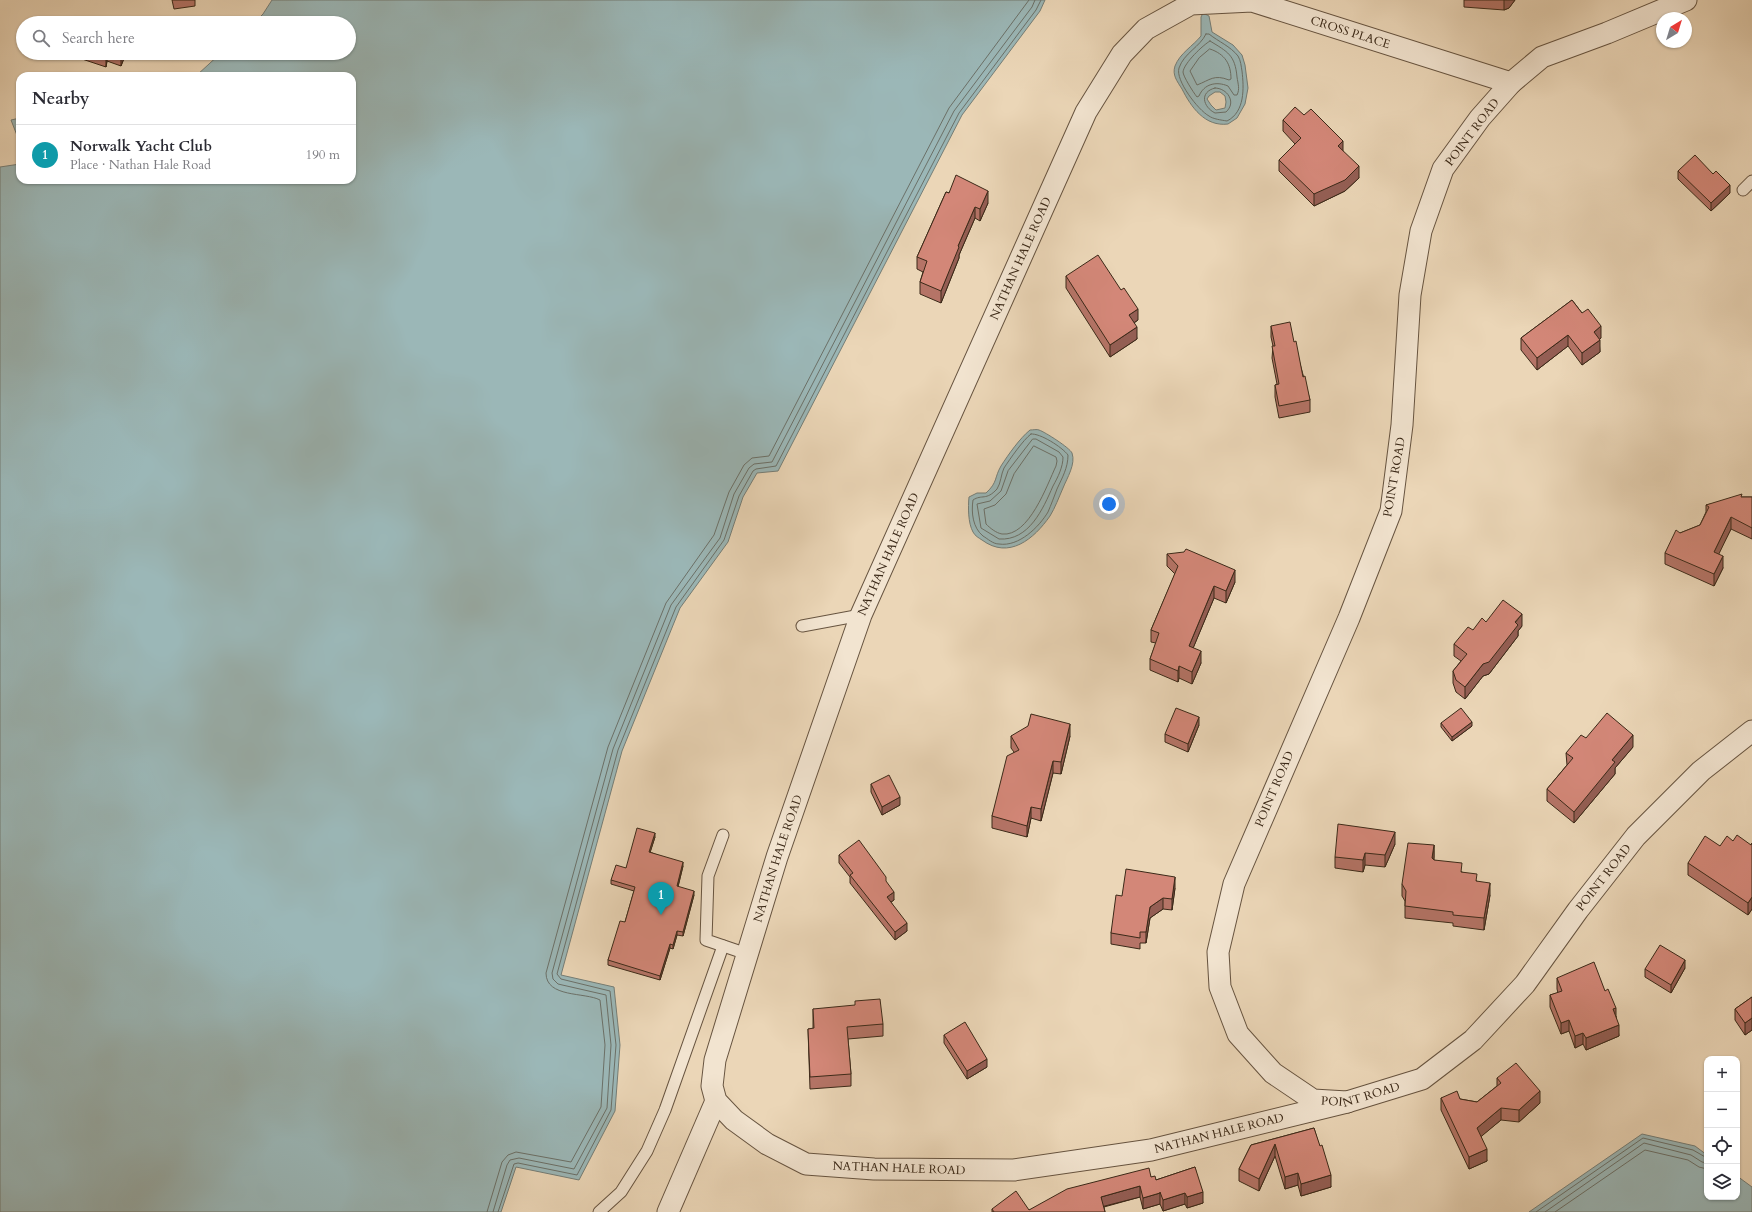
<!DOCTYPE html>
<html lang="en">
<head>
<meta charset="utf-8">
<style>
	body { margin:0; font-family:Cardo,serif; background:#f2f2f3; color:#2b2b33 }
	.controls { position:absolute; right:12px; bottom:12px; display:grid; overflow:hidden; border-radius:8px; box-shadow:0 1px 3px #0004 }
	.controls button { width:36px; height:36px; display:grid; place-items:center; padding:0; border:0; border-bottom:1px solid #e1e1e2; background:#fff; color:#2b2b33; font:20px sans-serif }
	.compass { position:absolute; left:1656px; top:12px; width:36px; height:36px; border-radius:50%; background:#fff; box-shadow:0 1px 3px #0004; rotate:38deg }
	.you { position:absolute; left:1109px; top:504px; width:14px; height:14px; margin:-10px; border:3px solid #fff; border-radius:50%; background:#1a73e8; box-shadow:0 0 0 6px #1a73e833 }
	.badge { display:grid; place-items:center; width:26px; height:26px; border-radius:50%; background:#1a73e8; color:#fff; font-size:13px; font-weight:700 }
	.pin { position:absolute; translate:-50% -33px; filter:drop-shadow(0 1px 2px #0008) }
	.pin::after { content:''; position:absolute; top:21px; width:14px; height:12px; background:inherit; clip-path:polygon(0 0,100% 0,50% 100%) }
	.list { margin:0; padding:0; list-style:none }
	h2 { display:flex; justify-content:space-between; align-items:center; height:52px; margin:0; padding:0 16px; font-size:17px }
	h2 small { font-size:13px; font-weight:400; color:#7c7c81 }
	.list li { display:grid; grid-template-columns:26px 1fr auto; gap:12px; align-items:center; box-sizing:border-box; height:60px; padding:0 16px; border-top:1px solid #e1e1e2 }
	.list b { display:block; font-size:15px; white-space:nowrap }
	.list p { margin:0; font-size:13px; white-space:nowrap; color:#7c7c81 }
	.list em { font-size:13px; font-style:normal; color:#7c7c81 }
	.icon { flex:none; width:22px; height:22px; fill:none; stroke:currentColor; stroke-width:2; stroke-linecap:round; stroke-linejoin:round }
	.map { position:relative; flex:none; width:1752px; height:1212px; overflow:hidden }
	.search { position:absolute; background:#fff; box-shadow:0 1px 3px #0004; left:16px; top:16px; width:340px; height:44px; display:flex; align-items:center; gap:10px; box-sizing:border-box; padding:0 14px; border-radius:22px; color:#7c7c81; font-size:15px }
	.panel { position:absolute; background:#fff; box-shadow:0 1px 3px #0004; left:16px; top:72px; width:340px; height:112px; border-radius:12px }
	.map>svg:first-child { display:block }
	.water { fill:#9bb7b7; stroke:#757e77; fill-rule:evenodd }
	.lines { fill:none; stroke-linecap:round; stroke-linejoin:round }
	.shore { stroke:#6b7068; stroke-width:1 }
	.service-casing { stroke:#675440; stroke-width:13 }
	.minor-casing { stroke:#675440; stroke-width:23 }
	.service { stroke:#f2e4d0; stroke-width:11 }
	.minor { stroke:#f2e4d0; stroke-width:21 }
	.wall { fill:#b57467; stroke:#3b2918 }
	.shaded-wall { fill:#945e54; stroke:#3b2918 }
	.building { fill:#d38778; stroke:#3b2918 }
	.labels { text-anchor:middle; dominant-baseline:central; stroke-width:3.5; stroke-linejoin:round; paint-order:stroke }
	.street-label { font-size:12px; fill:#3b2918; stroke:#f2e4d0 }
</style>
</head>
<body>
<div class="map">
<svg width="1752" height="1212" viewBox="0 0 1752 1212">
	<rect width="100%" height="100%" fill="#ebd6b7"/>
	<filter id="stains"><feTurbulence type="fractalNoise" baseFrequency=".005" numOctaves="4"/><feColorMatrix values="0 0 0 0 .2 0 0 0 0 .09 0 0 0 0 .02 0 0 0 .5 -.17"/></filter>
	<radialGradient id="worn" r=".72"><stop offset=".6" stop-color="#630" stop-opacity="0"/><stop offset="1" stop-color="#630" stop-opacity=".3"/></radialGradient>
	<g class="water">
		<polygon points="272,0 1045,0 1040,11 962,115 778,471 757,473 743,497 728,542 680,608 622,751 561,975 614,987 620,1045 615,1111 579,1180 516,1167 501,1212 0,1212 0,167 20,164 20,180 352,180 352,76 194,76 197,75 221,53 349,53 349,23 254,23 263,14"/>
		<path d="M 1203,13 L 1209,16 L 1212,32 L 1233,45 L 1242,55 L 1245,65 L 1248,88 L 1245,104 L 1237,118 L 1228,124 C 1205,127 1191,107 1182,89 C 1177,81 1172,75 1175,66 C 1180,53 1193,46 1201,36 L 1201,17 ZM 1215,92 L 1220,92 L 1225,96 L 1226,102 L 1225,108 L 1216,110 L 1211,105 L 1207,99 L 1209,96 Z"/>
		<polygon points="20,118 20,143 11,120"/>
		<path d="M 1030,430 C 1033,430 1037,429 1039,430 C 1045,432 1070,448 1072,453 C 1076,464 1067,478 1063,488 C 1059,497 1055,508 1050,516 C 1034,539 1009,560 982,540 C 979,538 975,536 973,532 C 968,523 968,507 969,497 L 977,493 L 986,493 C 998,482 994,478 1001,466 C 1008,455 1020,438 1030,430 Z"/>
		<polygon points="1642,1134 1695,1146 1707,1155 1707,1197 1737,1197 1737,1176 1752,1187 1752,1212 1529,1212"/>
	</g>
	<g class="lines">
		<g class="shore">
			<path d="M 1206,34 L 1209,34 C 1219,42 1230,46 1238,56 C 1241,61 1241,66 1242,71 C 1244,88 1245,112 1227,121 C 1221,120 1213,119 1209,116 C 1198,110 1175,80 1179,68 C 1184,53 1200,47 1206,34 Z"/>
			<path d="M 1210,41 C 1228,52 1235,55 1237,77 C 1238,84 1240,89 1237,95 L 1234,95 L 1228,86 C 1216,81 1204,84 1199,96 L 1197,97 C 1193,92 1183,76 1183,72 C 1184,63 1203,45 1210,41 Z"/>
			<path d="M 1210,49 C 1225,54 1231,64 1231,79 L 1229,80 C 1214,74 1210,80 1197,85 L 1190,71 L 1199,58 Z"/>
			<path d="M 1215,88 C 1227,88 1237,102 1226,112 L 1215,113 C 1203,107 1199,92 1215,88 Z"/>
			<path d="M 1031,434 C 1040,433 1062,447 1068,455 C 1068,468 1062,478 1057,489 C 1054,497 1051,505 1048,512 C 1039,527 1019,547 999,544 C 993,544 988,539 983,536 C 973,528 971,513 973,500 C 982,494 986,501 997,489 C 1001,483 1001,474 1004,468 C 1010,459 1023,440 1031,434 Z"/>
			<path d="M 1033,439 L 1036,439 L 1059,452 L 1063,457 C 1063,467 1058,477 1053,486 C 1043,509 1029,541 999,539 L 981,528 L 977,504 L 990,501 L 1001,491 L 1008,471 Z"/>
			<path d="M 1034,446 L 1056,457 L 1057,461 L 1056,466 C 1047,485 1029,537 1002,534 C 996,533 990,528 986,524 L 984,509 L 995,505 L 1006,494 L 1014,474 Z"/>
			<path d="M 487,1212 L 502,1162 L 508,1155 L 516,1152 L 571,1162 L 601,1107 L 605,1045 L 600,1000 C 585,992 546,998 546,973 L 608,747 L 666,603 L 714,535 L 729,492 L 744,465 L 752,458 L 769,456 L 949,108 L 1029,0"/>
			<polyline points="493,1212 507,1165 510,1160 519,1158 574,1169 607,1108 611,1045 606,995 558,984 553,979 552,973 613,749 671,605 720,538 734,494 749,468 754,464 772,462 954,111 1032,7 1035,0"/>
			<polyline points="498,1212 514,1164 518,1163 577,1175 611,1110 616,1045 610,991 561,979 557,974 618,750 676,607 724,540 739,496 753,471 756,469 776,466 959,113 1036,10 1041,0"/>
			<polyline points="1536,1212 1643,1138 1693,1150 1707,1158"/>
			<polyline points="1545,1212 1644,1143 1691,1155 1702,1162 1707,1163"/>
			<polyline points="1555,1212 1645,1150 1688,1160 1699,1167 1707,1169"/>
		</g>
		<defs>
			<g id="service">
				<polyline points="1743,190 1752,181"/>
				<polyline points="802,626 861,615"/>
				<polyline points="723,835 708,876 706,940 747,954"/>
				<polyline points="599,1212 621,1192 647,1151 665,1110 723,946"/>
			</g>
			<g id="minor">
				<path id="s1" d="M 1686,0 L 1607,33 L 1542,57 L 1511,83 L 1480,118 L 1443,169 L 1421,231 L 1410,295 L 1402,425 L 1391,511 L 1349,618 L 1234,884 L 1218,952 L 1220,987 L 1238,1034 L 1273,1073 L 1313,1100 L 1347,1102 L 1422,1079 L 1473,1040 L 1525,984 L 1578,910 L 1636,836 L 1701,771 L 1752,731"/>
				<path id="s2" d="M 1347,1102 L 1151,1150 L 1014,1170 L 874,1169 L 806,1164 L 767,1144 L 734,1120 L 716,1101 L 712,1086 L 715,1060 L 777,857 L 861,615 L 1086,112 L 1122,54 L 1146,29 L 1191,4 L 1252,1 L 1511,83"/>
				<polyline points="668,1212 716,1101"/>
			</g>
		</defs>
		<use href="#service" class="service-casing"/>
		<use href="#minor" class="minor-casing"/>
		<use href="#service" class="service"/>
		<use href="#minor" class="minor"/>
	</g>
	<g class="wall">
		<polygon points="172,0 195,0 195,6 174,9"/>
		<polygon points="1464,0 1515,0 1509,8 1504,10 1464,7"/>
		<polygon points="64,53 126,53 121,66 107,61 106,67"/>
		<polygon points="1304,115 1343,151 1359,178 1345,191 1314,206 1279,171 1279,160 1295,144 1283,131 1283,120"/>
		<polygon points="1678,171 1730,193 1711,211 1678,179"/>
		<polygon points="946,192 988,203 980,221 975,218 959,255 959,258 941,303 920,294 920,282 923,272 917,269 917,257"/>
		<polygon points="1066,276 1138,320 1134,323 1137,339 1110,357 1066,288"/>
		<polygon points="1572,300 1601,338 1599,340 1600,352 1582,365 1568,346 1537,370 1521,350 1521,338"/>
		<polygon points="1271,326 1294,342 1310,400 1310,412 1279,418 1275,397 1275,385 1277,384 1272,358 1273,346 1271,337"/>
		<polygon points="1742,497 1752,497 1752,539 1731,529 1718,554 1723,568 1714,586 1665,564 1665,553 1680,533 1700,525 1706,512 1706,505"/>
		<polygon points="1167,554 1235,582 1226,603 1214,598 1193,648 1201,663 1192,684 1179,678 1178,682 1150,670 1150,659 1156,643 1151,642 1151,630 1175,574 1167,566"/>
		<polygon points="1486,622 1522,626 1518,631 1518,636 1489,674 1483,676 1465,699 1456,692 1453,683 1453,671 1461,661 1454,656 1454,644 1473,630"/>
		<polygon points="1441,723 1472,726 1452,741 1441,727"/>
		<polygon points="1199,725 1188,752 1165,742 1165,734"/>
		<polygon points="1011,736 1070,736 1061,774 1053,773 1041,821 1031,818 1027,837 992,828 992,816 1014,752 1011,748"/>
		<polygon points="1586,738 1633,747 1615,768 1615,774 1574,823 1547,801 1547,789 1567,765 1566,753"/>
		<polygon points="871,784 900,805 882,815 871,792"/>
		<polygon points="655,837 650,852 683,866 678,887 694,895 683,936 677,935 673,949 670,948 660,980 608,965 608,960 625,922 634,891 611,884 611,880 626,868"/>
		<polygon points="1733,841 1751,845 1752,843 1752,909 1748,915 1688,875 1688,863 1720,846"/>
		<polygon points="1395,844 1385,867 1365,865 1363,872 1335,868 1335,857"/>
		<polygon points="1434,845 1434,860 1462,872 1477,881 1490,895 1484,930 1453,926 1453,923 1405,918 1405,901 1402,896 1402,884"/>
		<polygon points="839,855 886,882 894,900 891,902 907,931 895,940 850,883 850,877 839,863"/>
		<polygon points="1175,888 1172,910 1163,909 1150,918 1146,943 1140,943 1140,949 1111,944 1111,933 1122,896"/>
		<polygon points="1685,968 1671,993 1645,977 1645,969"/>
		<polygon points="1557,978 1616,1016 1619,1036 1586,1050 1583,1044 1575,1048 1569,1031 1561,1034 1550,1007 1550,995 1558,993 1557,989"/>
		<polygon points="1752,997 1752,1030 1745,1035 1735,1020 1735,1009"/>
		<polygon points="813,1009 883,1024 883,1036 848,1039 851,1074 851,1086 810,1089 808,1029 813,1029"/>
		<polygon points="944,1035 987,1067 967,1079 944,1043"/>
		<polygon points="1497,1078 1540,1103 1519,1122 1501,1120 1481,1136 1487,1161 1469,1169 1441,1110 1441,1098 1460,1099 1477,1102 1497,1086"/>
		<polygon points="1314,1128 1331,1187 1301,1196 1298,1185 1285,1189 1275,1156 1259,1191 1239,1181 1239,1169 1251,1145"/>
		<polygon points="1195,1167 1203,1203 1187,1208 1185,1204 1163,1211 1160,1204 1143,1209 1140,1197 1104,1207 1105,1212 992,1212 992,1209 1029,1210 1151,1177 1156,1180"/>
	</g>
	<g class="shaded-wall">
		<polygon points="1504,0 1515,0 1509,8 1504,10"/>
		<polygon points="107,53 107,61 106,67 106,59"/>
		<polygon points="123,53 126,53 121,66 121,58"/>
		<polygon points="1343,141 1343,152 1338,146"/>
		<polygon points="1359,166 1359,178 1345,191 1314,206 1314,194"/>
		<polygon points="1730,185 1730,193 1711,211 1711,203"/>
		<polygon points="988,191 988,203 980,221 980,209"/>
		<polygon points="975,207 975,218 959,255 959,258 941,303 941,291 958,246"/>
		<polygon points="1138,309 1138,320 1129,326 1129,315"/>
		<polygon points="1601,326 1601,338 1594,344 1594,332"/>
		<polygon points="1137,327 1137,339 1110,357 1110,345"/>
		<polygon points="1568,335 1568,346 1537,370 1537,358"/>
		<polygon points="1600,340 1600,352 1582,365 1582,353"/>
		<polygon points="1731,517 1731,529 1714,564 1714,552"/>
		<polygon points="1723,556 1723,568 1714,586 1714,574"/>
		<polygon points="1235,570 1235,582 1226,603 1226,591"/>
		<polygon points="1214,586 1214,598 1189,658 1189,646"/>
		<polygon points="1522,614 1522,626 1518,631 1518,636 1489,674 1483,676 1465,699 1465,687"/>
		<polygon points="1201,651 1201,663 1192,684 1192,672"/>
		<polygon points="1179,666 1179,678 1178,682 1178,671"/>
		<polygon points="1199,717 1199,725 1188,752 1188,744"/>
		<polygon points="1472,722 1472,726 1452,741 1452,737"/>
		<polygon points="1070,724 1070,736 1061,774 1061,762"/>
		<polygon points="1633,735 1633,747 1615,768 1615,774 1574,823 1574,812 1612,760"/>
		<polygon points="1053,761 1053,773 1041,821 1041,809"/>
		<polygon points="900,797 900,805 882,815 882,807"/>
		<polygon points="1031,807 1031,818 1027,837 1027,826"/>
		<polygon points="1395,832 1395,844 1385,867 1385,855"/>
		<polygon points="655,833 655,837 649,856 649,852"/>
		<polygon points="1434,845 1434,857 1432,870 1432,858"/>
		<polygon points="1365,853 1365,865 1363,872 1363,860"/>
		<polygon points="683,862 683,866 677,890 677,886"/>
		<polygon points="1175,877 1175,888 1172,910 1172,899"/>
		<polygon points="1490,883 1490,895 1484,930 1484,918"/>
		<polygon points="694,891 694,895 683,936 683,932"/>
		<polygon points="894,892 894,900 887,905 887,897"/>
		<polygon points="1752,897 1752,909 1748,915 1748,903"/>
		<polygon points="1163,898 1163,909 1150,918 1146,943 1146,932 1150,907"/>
		<polygon points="907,923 907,931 895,940 895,932"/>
		<polygon points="677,931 677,935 673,949 673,945"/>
		<polygon points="670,944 670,948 660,980 660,976"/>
		<polygon points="1685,960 1685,968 1671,993 1671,985"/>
		<polygon points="1616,1008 1616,1020 1613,1009"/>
		<polygon points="1752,1018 1752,1030 1745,1035 1745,1023"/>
		<polygon points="1569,1020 1569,1031 1561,1034 1561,1023"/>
		<polygon points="1619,1025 1619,1036 1586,1050 1586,1038"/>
		<polygon points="1583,1033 1583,1044 1575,1048 1575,1036"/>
		<polygon points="987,1059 987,1067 967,1079 967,1071"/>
		<polygon points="1540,1091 1540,1103 1519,1122 1519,1110"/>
		<polygon points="1501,1108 1501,1120 1477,1140 1477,1128"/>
		<polygon points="1275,1144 1275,1156 1259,1191 1259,1179"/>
		<polygon points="1487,1149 1487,1161 1469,1169 1469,1157"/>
		<polygon points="1298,1173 1298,1185 1285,1189 1285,1177"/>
		<polygon points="1331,1175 1331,1187 1301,1196 1301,1184"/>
		<polygon points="1140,1186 1140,1197 1101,1207 1101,1197"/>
		<polygon points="1203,1192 1203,1203 1187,1208 1187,1197"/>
		<polygon points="1160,1193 1160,1204 1143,1209 1143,1198"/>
		<polygon points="1185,1193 1185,1204 1163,1211 1163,1200"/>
	</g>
	<g class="building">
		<polygon points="72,19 84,23 70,23"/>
		<polygon points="89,53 123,53 121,58 107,53 106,59"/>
		<polygon points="1295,107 1304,115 1311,109 1343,141 1338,146 1359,166 1345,180 1314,194 1279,160 1301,138 1283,120"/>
		<polygon points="1695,155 1713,174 1716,171 1730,185 1711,203 1678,171"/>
		<polygon points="956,175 988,191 980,209 975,207 958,246 959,247 941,291 920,282 927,261 917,257 946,192 949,193"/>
		<polygon points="1098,255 1121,290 1124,288 1138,309 1129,315 1137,327 1110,345 1066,276"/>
		<polygon points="1572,300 1582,313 1588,309 1601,326 1594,332 1600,340 1582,353 1568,335 1537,358 1521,338"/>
		<polygon points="1290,322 1294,342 1296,341 1303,377 1305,376 1310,400 1279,406 1275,385 1279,384 1272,346 1275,346 1271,326"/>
		<polygon points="1742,494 1741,497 1752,497 1752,528 1731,517 1714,552 1723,556 1714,574 1665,553 1676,530 1680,533 1700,525 1709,507 1706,505"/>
		<polygon points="1186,549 1235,570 1226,591 1214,586 1189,646 1201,651 1192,672 1179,666 1178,671 1150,659 1159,633 1151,630 1178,566 1167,554 1184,552"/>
		<polygon points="1503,600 1522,614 1515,622 1518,625 1489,662 1483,664 1465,687 1456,680 1453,671 1467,654 1454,644 1468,627 1473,630 1482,618 1486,622"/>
		<polygon points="1176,708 1199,717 1188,744 1165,734"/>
		<polygon points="1461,708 1472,722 1452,737 1441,723"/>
		<polygon points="1607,713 1633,735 1612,760 1615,762 1574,812 1547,789 1573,758 1566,753 1581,735 1586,738"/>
		<polygon points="1031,714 1070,724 1061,762 1053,761 1041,809 1031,807 1027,826 992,816 1007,756 1019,750 1011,736 1028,726"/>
		<polygon points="889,775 900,797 882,807 871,784"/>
		<polygon points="1338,824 1395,832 1385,855 1365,853 1363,860 1335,857"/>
		<polygon points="637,828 655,833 649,852 683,862 677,886 694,891 683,932 677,931 673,945 670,944 660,976 608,960 620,921 625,922 635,887 611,880 616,865 626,868"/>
		<polygon points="1737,835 1751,845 1752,843 1752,897 1748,903 1688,863 1705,836 1720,846 1727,836 1733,841"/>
		<polygon points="859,840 886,877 886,881 894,892 887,897 907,923 895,932 850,875 853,873 839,855"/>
		<polygon points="1408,843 1434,845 1432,858 1434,860 1462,863 1461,872 1477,874 1476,881 1490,883 1484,918 1453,915 1453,912 1405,906 1406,891 1402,884"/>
		<polygon points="1126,869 1175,877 1172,899 1163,898 1150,907 1146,932 1140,932 1140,938 1111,933 1116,895 1122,896"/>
		<polygon points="1660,945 1685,960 1671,985 1645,969"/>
		<polygon points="1594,962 1605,991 1608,989 1616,1008 1613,1009 1619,1025 1586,1038 1583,1033 1575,1036 1569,1020 1561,1023 1550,995 1562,991 1557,978"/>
		<polygon points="1752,997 1752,1018 1745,1023 1735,1009"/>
		<polygon points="880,999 883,1024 847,1027 851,1074 810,1077 808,1029 814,1028 813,1009 855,1005 855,1001"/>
		<polygon points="965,1022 987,1059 967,1071 944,1035"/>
		<polygon points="1516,1063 1540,1091 1519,1110 1501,1108 1477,1128 1487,1149 1469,1157 1441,1098 1457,1091 1460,1099 1477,1102 1501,1083 1497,1078"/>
		<polygon points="1314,1128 1320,1146 1322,1145 1331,1175 1301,1184 1298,1173 1285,1177 1275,1144 1259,1179 1239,1169 1251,1145"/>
		<polygon points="1195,1167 1203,1192 1187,1197 1185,1193 1163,1200 1160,1192 1160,1193 1143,1198 1140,1186 1101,1197 1105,1212 994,1212 992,1209 1016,1191 1029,1210 1067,1189 1149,1168 1151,1177 1155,1176 1156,1180"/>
	</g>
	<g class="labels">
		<g class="street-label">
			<text stroke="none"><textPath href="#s2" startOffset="2039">CROSS PLACE</textPath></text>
			<text transform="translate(1472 132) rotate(-53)">POINT ROAD</text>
			<text stroke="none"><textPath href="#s2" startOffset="1560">NATHAN HALE ROAD</textPath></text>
			<text transform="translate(1394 477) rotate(-80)">POINT ROAD</text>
			<text stroke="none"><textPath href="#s2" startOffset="1236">NATHAN HALE ROAD</textPath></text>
			<text transform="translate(1274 789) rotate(-67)">POINT ROAD</text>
			<text stroke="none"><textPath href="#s2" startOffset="912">NATHAN HALE ROAD</textPath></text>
			<text stroke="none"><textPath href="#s1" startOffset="1699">POINT ROAD</textPath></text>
			<text stroke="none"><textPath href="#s1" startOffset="1362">POINT ROAD</textPath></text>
			<text transform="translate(1219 1133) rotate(-14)">NATHAN HALE ROAD</text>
			<text transform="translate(899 1168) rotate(2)">NATHAN HALE ROAD</text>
		</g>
	</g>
	<rect width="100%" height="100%" filter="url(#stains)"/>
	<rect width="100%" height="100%" fill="url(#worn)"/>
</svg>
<div class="controls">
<button>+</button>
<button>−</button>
<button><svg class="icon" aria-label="locate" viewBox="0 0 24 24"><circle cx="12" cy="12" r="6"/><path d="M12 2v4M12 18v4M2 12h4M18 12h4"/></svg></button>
<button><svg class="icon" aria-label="layers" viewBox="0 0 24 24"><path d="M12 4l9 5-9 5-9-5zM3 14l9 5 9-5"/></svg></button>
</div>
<svg class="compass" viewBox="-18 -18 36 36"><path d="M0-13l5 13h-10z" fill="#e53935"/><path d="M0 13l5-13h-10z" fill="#7c7c81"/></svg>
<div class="you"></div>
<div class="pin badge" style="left:661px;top:915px;background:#0f9aa8">1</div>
<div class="search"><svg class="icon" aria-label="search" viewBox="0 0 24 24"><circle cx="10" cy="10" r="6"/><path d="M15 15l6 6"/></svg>Search here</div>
<section class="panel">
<h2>Nearby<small></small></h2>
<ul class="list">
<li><span class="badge" style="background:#0f9aa8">1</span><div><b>Norwalk Yacht Club</b><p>Place · Nathan Hale Road</p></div><em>190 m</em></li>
</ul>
</section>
</div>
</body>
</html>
